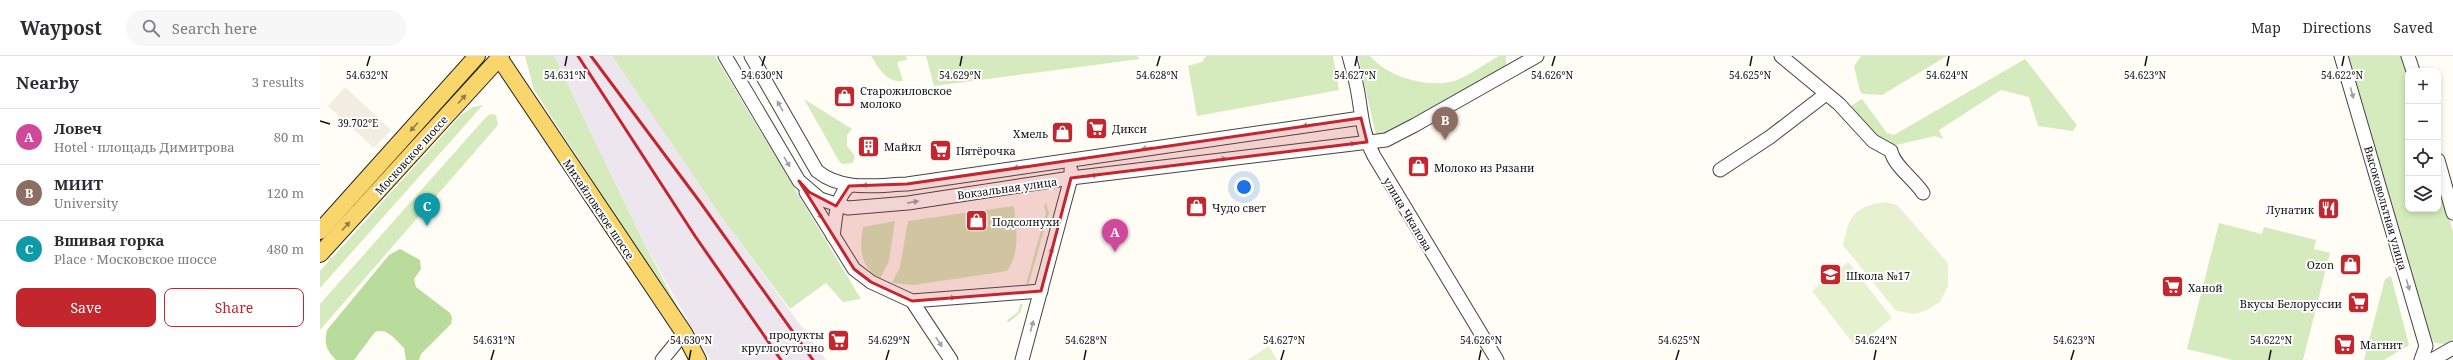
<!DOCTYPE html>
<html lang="en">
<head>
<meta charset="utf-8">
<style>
	body { margin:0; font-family:"Noto Serif",serif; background:#f7f7f7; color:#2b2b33 }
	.controls { position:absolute; right:12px; top:12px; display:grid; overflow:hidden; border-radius:8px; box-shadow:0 2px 6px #0003 }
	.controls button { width:36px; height:36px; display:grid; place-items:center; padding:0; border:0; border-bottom:1px solid #e1e1e2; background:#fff; color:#2b2b33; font:20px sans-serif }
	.you { position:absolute; left:924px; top:131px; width:14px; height:14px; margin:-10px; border:3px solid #fff; border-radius:50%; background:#1a73e8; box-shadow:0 0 0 6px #1a73e833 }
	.badge { display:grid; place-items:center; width:26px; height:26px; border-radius:50%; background:#c4262e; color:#fff; font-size:13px; font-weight:700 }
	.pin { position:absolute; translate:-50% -33px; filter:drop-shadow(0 1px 2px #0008) }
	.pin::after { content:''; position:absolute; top:21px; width:14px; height:12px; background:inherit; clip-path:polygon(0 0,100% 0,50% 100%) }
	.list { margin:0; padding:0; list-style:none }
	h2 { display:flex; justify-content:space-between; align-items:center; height:52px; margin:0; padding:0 16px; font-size:17px }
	h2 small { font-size:13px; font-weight:400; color:#7c7c81 }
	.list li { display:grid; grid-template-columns:26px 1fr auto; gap:12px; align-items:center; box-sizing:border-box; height:56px; padding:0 16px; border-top:1px solid #e1e1e2 }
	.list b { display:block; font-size:15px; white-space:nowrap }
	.list p { margin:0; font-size:13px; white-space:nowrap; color:#7c7c81 }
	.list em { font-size:13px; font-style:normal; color:#7c7c81 }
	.actions { display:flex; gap:8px; padding:12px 16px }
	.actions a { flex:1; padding:9px 0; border:1px solid #c4262e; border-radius:8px; text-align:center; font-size:14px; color:#c4262e }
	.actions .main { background:#c4262e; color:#fff }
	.icon { flex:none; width:22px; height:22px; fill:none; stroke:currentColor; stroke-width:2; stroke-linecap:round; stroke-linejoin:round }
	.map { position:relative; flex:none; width:2133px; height:304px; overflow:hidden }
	header { display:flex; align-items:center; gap:24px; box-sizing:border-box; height:56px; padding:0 20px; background:#fff; border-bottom:1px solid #e1e1e2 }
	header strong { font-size:19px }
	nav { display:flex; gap:22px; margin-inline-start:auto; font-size:14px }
	.search { width:280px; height:36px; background:#f7f7f7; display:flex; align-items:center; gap:10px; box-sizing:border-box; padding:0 14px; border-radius:22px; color:#7c7c81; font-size:15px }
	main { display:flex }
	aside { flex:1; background:#fff }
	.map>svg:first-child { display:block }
	.industrial { fill:#eee6ef }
	.green { fill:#d5ebbd }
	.forest { fill:#b9dc9c }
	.pitch { fill:#e6f2cf }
	.plaza { fill:#f1ede2 }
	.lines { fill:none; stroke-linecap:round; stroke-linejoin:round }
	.minor-casing { stroke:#444; stroke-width:15 }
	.major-casing { stroke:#222; stroke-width:18 }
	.minor { stroke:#fff; stroke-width:13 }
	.major { stroke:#f9d66b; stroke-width:16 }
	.rail { stroke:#c4262e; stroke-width:3 }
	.oneway { fill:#a0a0a0 }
	.oneway2 { fill:#917d42 }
	.marked { fill:#c4262e; fill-opacity:0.2; stroke:#c4262e; stroke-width:3; stroke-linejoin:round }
	.ticks { fill:none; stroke:#111; stroke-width:1.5 }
	.labels { text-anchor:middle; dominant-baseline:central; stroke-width:4; stroke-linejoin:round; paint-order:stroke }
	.poi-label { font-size:11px; fill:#111; stroke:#fff; text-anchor:start }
	.street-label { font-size:11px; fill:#111; stroke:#fff }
	.ticks-label { font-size:10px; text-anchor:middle; fill:#111; stroke:#fff; stroke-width:4; stroke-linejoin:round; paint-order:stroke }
</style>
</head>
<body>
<header>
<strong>Waypost</strong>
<div class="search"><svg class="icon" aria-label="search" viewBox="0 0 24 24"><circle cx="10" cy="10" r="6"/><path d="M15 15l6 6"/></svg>Search here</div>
<nav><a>Map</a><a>Directions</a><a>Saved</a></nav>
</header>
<main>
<aside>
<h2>Nearby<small>3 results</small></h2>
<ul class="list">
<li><span class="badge" style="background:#d1479c">A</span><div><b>Ловеч</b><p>Hotel · площадь Димитрова</p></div><em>80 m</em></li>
<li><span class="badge" style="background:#8d6e63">B</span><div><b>МИИТ</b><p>University</p></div><em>120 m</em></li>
<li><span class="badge" style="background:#0f9aa8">C</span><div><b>Вшивая горка</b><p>Place · Московское шоссе</p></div><em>480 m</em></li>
</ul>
<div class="actions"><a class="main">Save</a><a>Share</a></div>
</aside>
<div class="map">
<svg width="2133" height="304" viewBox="0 0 2133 304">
	<rect width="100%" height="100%" fill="#fffdf5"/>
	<polygon class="industrial" points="234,0 292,0 400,159 506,304 390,304 323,185"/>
	<g class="green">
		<polygon points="205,0 234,0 323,185 373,280 214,34"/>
		<polygon points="292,0 395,0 541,243 523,246 506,227 470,253 400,159"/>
		<path d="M 551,0 L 586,0 L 587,4 L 577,6 L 583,25 C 566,27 559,12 551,0 Z"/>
		<polygon points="606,0 817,0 820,3 614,30"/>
		<polygon points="886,0 1013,0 1019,34 877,60 868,10 882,6"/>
		<path d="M 1038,0 L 1050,0 C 1067,20 1103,31 1130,26 C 1141,25 1168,6 1179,0 L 1186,0 L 1186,13 L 1074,78 L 1058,80 L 1055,75 Z"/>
		<polygon points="1541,0 1627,0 1562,39 1543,38 1540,35 1534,10"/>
		<polygon points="2028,0 2084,0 2088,15 2088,153 2118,153 2118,122 2133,176 2133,283 2125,288 2114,287 2109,277"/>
		<polygon points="1705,3 1757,69 1753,75 1718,70 1709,41 1681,34 1619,74 1623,83 1615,80 1572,90 1567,91 1526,53 1542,43 1567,77 1574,79"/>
		<polygon points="484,43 532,73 527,79 527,90 535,100 533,107 522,108 519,105"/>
		<polygon points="163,49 0,232 0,215 142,58 153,51"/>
		<polygon points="171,58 176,59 178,69 0,274 0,248 167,60"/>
		<polygon points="726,147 729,157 708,230 706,228 726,157 724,150"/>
		<path d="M 694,150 C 696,173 701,195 687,215 L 594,229 L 572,227 L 580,211 L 588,165 Z"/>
		<path d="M 575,165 L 569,205 L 560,223 C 540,210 539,193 543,171 Z"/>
		<polygon points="1899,167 1942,178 1944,171 1996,184 1994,193 2010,197 1983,304 1912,304 1867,293"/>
		<polygon points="2071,220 2089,289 2064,304 2044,304 2065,223"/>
		<polygon points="700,248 703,248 700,257 688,267 687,264 698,256"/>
	</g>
	<path class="forest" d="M 80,193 L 100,204 L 101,213 L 94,223 L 96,231 L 130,257 L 132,262 L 131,268 L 101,298 L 99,304 L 86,304 L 84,292 C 76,284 67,271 55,276 L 34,304 L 16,304 C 6,294 4,288 7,274 L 69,199 Z"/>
	<g class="pitch">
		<path d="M 1565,146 L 1577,149 L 1628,207 L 1628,230 L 1620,246 L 1607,254 L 1595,258 L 1576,255 L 1523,189 C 1529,159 1534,151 1565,146 Z"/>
		<polygon points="1528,206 1572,262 1536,291 1492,235"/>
		<polygon points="949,290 957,304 927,304"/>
	</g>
	<polygon class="plaza" points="25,31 71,74 54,92 8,50"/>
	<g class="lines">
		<defs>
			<g id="minor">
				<polyline points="405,0 479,125 500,143 528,152 588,147 751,122 1066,84 1095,69 1217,0"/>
				<path d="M 431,0 L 497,115 C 523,136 556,129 587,128 L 1041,62"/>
				<path d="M 1029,0 C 1033,14 1037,29 1039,43 C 1042,64 1044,81 1054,100 L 1177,304"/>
				<path d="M 1461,0 L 1519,48 L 1553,85 L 1571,95 C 1574,110 1594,123 1603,137"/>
				<polyline points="2021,0 2106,290 2101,304"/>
				<polyline points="2088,0 2093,15"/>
				<polyline points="2118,104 2133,157"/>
				<polyline points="1400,114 1450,81 1506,38"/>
				<polyline points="486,136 534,213 551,226 592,245 721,235"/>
				<path d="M 513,180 C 516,163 515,142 529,130"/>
				<polyline points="592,245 631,304"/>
				<polyline points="342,304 364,277"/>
				<polyline points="702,304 751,122 751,114"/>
				<polyline points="2112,304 2133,292"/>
			</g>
			<g id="major">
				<polyline points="178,0 364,277 378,304"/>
				<polyline points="0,175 157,0"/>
				<polyline points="0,198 181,0"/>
			</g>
		</defs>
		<use href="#minor" class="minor-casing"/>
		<use href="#major" class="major-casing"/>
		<use href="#minor" class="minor"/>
		<use href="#major" class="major"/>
		<g class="rail">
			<polyline points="258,0 375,180 461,304"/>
			<polyline points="271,0 380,146 493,304"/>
		</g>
	</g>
	<defs><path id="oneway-solid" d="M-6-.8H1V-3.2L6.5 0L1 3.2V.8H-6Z"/></defs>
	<g class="oneway">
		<use href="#oneway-solid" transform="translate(2032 37) rotate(74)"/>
		<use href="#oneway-solid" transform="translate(460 50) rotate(-120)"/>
		<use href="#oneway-solid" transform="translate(988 69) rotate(173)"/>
		<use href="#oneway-solid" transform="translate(1030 88) rotate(-7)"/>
		<use href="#oneway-solid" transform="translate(827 92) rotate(172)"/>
		<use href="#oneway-solid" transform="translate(901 103) rotate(-7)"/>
		<use href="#oneway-solid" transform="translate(467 106) rotate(59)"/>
		<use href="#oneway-solid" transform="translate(699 111) rotate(172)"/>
		<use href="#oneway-solid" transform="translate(772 120) rotate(-8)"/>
		<use href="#oneway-solid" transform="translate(548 129) rotate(178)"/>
		<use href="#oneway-solid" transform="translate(593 146) rotate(-9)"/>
		<use href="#oneway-solid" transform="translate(499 158) rotate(58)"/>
		<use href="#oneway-solid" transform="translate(731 197) rotate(-75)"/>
		<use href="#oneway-solid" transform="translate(2088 229) rotate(74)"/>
		<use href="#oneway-solid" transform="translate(630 242) rotate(-4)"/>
		<use href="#oneway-solid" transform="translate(712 270) rotate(-75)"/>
		<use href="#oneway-solid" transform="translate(619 286) rotate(57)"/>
	</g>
	<g class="oneway2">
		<use href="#oneway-solid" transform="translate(142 43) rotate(-48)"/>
		<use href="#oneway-solid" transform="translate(94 71) rotate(132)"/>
		<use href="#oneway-solid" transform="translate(26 170) rotate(-48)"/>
	</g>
	<path class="marked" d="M 1041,62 L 1047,86 L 751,122 L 721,235 L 592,245 L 551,226 L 534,213 L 479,125 L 489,136 L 516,150 L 529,130 L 587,128 Z"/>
	<path class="ticks" d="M 47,10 L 50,0M 245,10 L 247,0M 442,10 L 445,0M 640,10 L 642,0M 837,10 L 840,0M 1035,10 L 1037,0M 1232,10 L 1235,0M 1430,10 L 1432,0M 1627,10 L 1629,0M 1825,10 L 1827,0M 2022,10 L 2024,0M 0,65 L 10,68M 171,304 L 174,294M 369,304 L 371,294M 566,304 L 569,294M 764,304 L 766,294M 961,304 L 964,294M 1159,304 L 1161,294M 1356,304 L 1359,294M 1554,304 L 1556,294M 1751,304 L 1754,294M 1949,304 L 1951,294"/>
	<defs>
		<symbol id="shop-square" viewBox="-11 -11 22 22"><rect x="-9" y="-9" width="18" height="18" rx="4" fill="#c4262e" stroke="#fff"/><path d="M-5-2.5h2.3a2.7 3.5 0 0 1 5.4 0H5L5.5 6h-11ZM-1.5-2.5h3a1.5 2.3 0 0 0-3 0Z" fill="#fff"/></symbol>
		<symbol id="supermarket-square" viewBox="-11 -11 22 22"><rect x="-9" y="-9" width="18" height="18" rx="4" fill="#c4262e" stroke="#fff"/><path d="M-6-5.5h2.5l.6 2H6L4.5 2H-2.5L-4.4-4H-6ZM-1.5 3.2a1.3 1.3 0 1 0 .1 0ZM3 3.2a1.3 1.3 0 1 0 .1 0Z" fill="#fff"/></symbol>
		<symbol id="building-square" viewBox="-11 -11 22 22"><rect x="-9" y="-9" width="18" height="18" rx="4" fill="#c4262e" stroke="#fff"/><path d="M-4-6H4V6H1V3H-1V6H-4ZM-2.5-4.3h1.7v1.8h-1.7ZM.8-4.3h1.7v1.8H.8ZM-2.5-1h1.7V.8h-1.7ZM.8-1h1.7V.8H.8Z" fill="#fff"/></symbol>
		<symbol id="restaurant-square" viewBox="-11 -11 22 22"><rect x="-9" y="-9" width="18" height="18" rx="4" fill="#c4262e" stroke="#fff"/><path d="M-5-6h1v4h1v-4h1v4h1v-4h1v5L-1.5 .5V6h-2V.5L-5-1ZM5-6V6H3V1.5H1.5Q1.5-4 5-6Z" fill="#fff"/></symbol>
		<symbol id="school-square" viewBox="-11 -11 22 22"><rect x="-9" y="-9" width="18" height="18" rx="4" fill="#c4262e" stroke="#fff"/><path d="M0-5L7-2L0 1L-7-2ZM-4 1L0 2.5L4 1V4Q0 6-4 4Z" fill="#fff"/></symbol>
	</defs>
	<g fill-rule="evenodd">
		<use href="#shop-square" x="512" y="28" width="25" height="25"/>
		<use href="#supermarket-square" x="764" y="60" width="25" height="25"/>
		<use href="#shop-square" x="730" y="64" width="25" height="25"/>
		<use href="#building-square" x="536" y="78" width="25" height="25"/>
		<use href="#supermarket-square" x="608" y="82" width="25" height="25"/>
		<use href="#shop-square" x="1086" y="98" width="25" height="25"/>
		<use href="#shop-square" x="864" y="138" width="25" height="25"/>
		<use href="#restaurant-square" x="1996" y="140" width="25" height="25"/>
		<use href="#shop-square" x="644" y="152" width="25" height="25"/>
		<use href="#shop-square" x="2018" y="196" width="25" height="25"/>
		<use href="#school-square" x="1498" y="206" width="25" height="25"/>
		<use href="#supermarket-square" x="1840" y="218" width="25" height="25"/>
		<use href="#supermarket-square" x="2026" y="234" width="25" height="25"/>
		<use href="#supermarket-square" x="506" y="272" width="25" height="25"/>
		<use href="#supermarket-square" x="2012" y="276" width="25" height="25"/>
	</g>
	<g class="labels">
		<g class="poi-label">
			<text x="540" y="34">Старожиловское<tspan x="540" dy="13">молоко</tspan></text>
			<text x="792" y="72">Дикси</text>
			<text x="728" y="77" text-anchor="end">Хмель</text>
			<text x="564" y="90">Майкл</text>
			<text x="636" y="94">Пятёрочка</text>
			<text x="1114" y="111">Молоко из Рязани</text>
			<text x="892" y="151">Чудо свет</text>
			<text x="1994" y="153" text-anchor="end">Лунатик</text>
			<text x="672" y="165">Подсолнухи</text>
			<text x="2014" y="208" text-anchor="end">Ozon</text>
			<text x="1526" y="219">Школа №17</text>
			<text x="1868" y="231">Ханой</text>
			<text x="2022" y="247" text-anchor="end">Вкусы Белоруссии</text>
			<text x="504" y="278" text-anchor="end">продукты<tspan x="504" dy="13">круглосуточно</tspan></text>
			<text x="2040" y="288">Магнит</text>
		</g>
		<g class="street-label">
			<text transform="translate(91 99) rotate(-48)">Московское шоссе</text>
			<text transform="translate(687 132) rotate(-8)">Вокзальная улица</text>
			<text transform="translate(2066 152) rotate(74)">Высоковольтная улица</text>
			<text transform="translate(279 153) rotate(56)">Михайловское шоссе</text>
			<text transform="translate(1088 158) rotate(59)">улица Чкалова</text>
		</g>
	</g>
	<g class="ticks-label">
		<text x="47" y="23">54.632°N</text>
		<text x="245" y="23">54.631°N</text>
		<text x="442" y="23">54.630°N</text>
		<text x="640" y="23">54.629°N</text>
		<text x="837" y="23">54.628°N</text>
		<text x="1035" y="23">54.627°N</text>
		<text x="1232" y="23">54.626°N</text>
		<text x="1430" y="23">54.625°N</text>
		<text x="1627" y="23">54.624°N</text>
		<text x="1825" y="23">54.623°N</text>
		<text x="2022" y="23">54.622°N</text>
		<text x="38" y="71">39.702°E</text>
		<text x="174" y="288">54.631°N</text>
		<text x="371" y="288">54.630°N</text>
		<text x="569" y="288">54.629°N</text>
		<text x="766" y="288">54.628°N</text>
		<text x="964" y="288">54.627°N</text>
		<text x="1161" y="288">54.626°N</text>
		<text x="1359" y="288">54.625°N</text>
		<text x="1556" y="288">54.624°N</text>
		<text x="1754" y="288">54.623°N</text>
		<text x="1951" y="288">54.622°N</text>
	</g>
</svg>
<div class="controls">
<button>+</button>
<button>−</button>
<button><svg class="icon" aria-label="locate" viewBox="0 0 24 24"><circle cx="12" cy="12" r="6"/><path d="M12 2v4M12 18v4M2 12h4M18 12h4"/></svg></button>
<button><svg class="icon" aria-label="layers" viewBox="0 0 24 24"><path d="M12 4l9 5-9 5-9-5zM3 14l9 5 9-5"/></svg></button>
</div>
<div class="you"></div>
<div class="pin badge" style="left:795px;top:196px;background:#d1479c">A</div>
<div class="pin badge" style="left:1125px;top:84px;background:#8d6e63">B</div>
<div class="pin badge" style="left:107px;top:170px;background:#0f9aa8">C</div>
</div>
</main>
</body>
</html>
